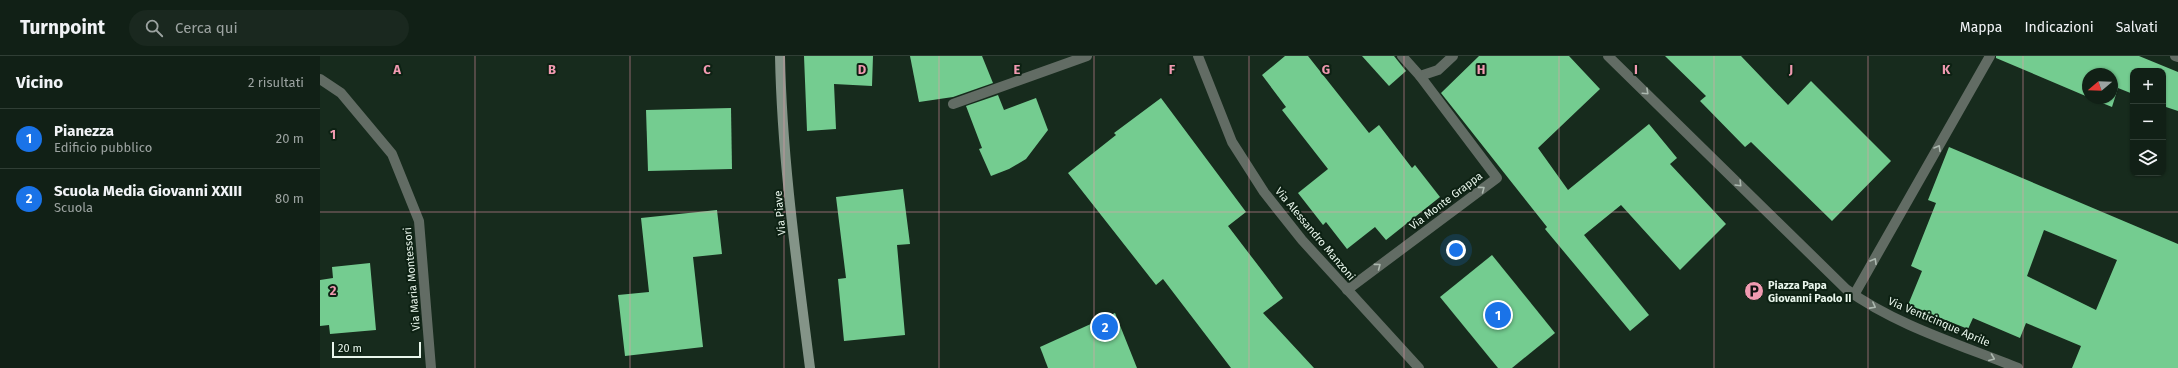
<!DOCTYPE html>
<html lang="it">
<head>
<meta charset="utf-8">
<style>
	body { margin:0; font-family:"Fira Sans",sans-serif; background:#1a281f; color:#f1f3f6 }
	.controls { position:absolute; right:12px; top:12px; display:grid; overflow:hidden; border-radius:8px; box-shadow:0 1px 3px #0004 }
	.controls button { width:36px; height:36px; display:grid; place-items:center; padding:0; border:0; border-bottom:1px solid #303e35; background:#112016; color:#f1f3f6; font:20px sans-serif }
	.compass { position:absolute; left:1762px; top:12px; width:36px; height:36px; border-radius:50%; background:#112016; box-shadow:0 1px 3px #0004; rotate:251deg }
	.scale { position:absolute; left:12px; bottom:10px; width:89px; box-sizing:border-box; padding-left:4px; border:2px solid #e9f6ec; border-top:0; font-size:11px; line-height:14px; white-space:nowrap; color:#e9f6ec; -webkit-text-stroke:3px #0d2113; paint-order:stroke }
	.you { position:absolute; left:1136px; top:194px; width:14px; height:14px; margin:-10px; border:3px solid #fff; border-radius:50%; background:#1a73e8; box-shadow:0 0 0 6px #1a73e833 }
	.badge { display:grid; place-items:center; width:26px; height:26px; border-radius:50%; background:#1a73e8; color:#fff; font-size:13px; font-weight:700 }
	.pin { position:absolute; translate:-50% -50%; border:2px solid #fff; box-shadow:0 1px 4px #0006 }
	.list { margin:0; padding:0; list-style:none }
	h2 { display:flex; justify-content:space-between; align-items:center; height:52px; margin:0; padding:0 16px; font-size:17px }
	h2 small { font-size:13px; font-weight:400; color:#9ca3a1 }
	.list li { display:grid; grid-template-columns:26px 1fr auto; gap:12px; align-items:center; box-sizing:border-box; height:60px; padding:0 16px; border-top:1px solid #303e35 }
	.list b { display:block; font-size:15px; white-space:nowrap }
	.list p { margin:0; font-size:13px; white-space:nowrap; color:#9ca3a1 }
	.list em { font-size:13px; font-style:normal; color:#9ca3a1 }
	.icon { flex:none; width:22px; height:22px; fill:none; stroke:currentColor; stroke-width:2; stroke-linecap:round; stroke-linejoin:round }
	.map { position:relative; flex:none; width:1858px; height:312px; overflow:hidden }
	header { display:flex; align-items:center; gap:24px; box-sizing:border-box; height:56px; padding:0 20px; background:#112016; border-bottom:1px solid #303e35 }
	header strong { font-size:19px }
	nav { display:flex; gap:22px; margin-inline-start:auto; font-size:14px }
	.search { width:280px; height:36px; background:#1a281f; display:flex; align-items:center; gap:10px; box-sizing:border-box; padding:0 14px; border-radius:22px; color:#9ca3a1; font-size:15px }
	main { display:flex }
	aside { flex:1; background:#112016 }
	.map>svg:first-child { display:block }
	.building { fill:#74cc90; fill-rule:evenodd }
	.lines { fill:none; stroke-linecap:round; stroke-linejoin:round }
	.lane { stroke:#626c64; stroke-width:10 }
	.street { stroke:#626c64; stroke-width:10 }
	.secondary { stroke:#849488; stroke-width:10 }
	.oneway { stroke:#acb8af }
	.grid { fill:none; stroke:#f19ab1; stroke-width:1; stroke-opacity:0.55 }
	.labels { text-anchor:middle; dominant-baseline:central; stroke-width:4; stroke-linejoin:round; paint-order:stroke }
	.street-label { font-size:11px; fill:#e9f6ec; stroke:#0d2113 }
	.poi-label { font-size:11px; font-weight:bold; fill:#e9f6ec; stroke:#0d2113; text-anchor:start }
	.grid-label { font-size:13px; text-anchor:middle; font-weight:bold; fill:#f19ab1; stroke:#0d2113; stroke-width:4; stroke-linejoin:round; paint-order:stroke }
</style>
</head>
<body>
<header>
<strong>Turnpoint</strong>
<div class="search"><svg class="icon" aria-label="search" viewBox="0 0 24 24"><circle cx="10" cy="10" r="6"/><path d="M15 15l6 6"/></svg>Cerca qui</div>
<nav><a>Mappa</a><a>Indicazioni</a><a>Salvati</a></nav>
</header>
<main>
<aside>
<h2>Vicino<small>2 risultati</small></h2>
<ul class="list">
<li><span class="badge">1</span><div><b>Pianezza</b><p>Edificio pubblico</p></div><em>20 m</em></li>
<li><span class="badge">2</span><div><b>Scuola Media Giovanni XXIII</b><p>Scuola</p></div><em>80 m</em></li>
</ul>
</aside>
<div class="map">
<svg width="1858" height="312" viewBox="0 0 1858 312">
	<rect width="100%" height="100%" fill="#172b1d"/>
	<g class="building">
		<polygon points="484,0 553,0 552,30 514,28 516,73 487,75"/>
		<polygon points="590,0 662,0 673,27 633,41 599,46"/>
		<polygon points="965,0 988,0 1049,77 1059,69 1092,112 1095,109 1120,141 1066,184 1055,171 1027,193 1006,166 1003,169 978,137 1008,113 962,54 966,51 942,19"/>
		<polygon points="1042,0 1074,0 1086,15 1069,30"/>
		<polygon points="1159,0 1249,0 1280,33 1218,92 1248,134 1329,68 1357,102 1350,108 1406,168 1360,214 1301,149 1264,179 1329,259 1310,275 1225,173 1227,171 1121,37"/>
		<polygon points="1345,0 1421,0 1468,49 1491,25 1571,105 1512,165 1431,86 1425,91 1380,45 1386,40"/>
		<polygon points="1676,0 1819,0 1858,16 1858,55 1843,50 1843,15 1813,15 1813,38 1798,32 1792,51 1770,42 1792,42 1792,18 1768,18 1768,41 1676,2"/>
		<polygon points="678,39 684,54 716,42 728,74 706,103 689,113 671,120 659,93 662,92 646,50"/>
		<polygon points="841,42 926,156 908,170 963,242 943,257 994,312 911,312 843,223 836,229 748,117 796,79 794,77"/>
		<polygon points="411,52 412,113 328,115 326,54"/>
		<path d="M 1629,91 L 1858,188 L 1858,312 L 1752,312 L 1761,290 L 1706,267 L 1700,282 L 1653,262 L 1648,273 L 1588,249 L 1602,215 L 1591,210 L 1616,147 L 1608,144 ZM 1724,174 L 1797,204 L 1776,254 L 1707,220 Z"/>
		<polygon points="583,133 590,188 577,189 585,279 524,285 518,223 526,222 516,141"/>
		<polygon points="397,154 402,198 373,201 383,291 305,300 298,239 329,236 321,162"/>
		<polygon points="1172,199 1235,277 1192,312 1178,312 1120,241"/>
		<polygon points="50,207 56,274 10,278 9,269 0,270 0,224 13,222 12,211"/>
		<polygon points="795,257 817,312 728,312 720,291"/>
	</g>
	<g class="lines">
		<polyline class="lane" points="633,48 767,0"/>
		<g class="street">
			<polyline points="878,0 912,86 944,136 982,184 1099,312"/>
			<polyline points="1082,0 1100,20 1118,14 1133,0"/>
			<path d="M 1288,0 L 1526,233 C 1575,269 1641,289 1698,312"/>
			<polyline points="1855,0 1858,1"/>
			<polyline points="0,23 21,37 72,98 99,165 111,312"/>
			<polyline points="1027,234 1177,122 1100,20"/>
			<polyline points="1534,239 1670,0"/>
		</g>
		<path class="secondary" d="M 460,0 C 462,104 477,209 490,312"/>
	</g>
	<defs><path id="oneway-chevron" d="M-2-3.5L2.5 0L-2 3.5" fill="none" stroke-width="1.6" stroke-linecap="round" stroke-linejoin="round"/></defs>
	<g class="oneway">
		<use href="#oneway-chevron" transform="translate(1326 36) rotate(43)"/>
		<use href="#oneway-chevron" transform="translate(1618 92) rotate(-60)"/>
		<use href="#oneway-chevron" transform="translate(1419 128) rotate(45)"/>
		<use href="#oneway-chevron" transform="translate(1162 133) rotate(-37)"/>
		<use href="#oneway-chevron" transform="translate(1554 205) rotate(-60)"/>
		<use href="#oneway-chevron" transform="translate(1058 210) rotate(-37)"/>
		<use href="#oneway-chevron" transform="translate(1553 250) rotate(28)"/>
		<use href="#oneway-chevron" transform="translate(1672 302) rotate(22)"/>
	</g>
	<path class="grid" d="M 155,0 L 155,312M 310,0 L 310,312M 464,0 L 464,312M 619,0 L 619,312M 774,0 L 774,312M 929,0 L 929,312M 1084,0 L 1084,312M 1239,0 L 1239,312M 1394,0 L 1394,312M 1548,0 L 1548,312M 1703,0 L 1703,312M 0,156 L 1858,156"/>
	<defs>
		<symbol id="parking-disc" viewBox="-11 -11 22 22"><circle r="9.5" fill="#f19ab1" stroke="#0d2113"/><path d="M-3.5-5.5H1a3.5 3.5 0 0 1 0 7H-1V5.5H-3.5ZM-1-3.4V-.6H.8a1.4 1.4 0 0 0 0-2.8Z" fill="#111"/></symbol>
	</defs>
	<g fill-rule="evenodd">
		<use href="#parking-disc" x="1423" y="224" width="22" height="22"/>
	</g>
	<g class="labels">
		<g class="street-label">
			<text transform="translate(1126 145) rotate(-37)">Via Monte Grappa</text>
			<text transform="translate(460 157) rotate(-95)">Via Piave</text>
			<text transform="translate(995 178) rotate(50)">Via Alessandro Manzoni</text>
			<text transform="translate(92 223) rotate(-95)">Via Maria Montessori</text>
			<text transform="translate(1619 266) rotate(23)">Via Venticinque Aprile</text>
		</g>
		<g class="poi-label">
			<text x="1448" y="229">Piazza Papa<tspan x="1448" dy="13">Giovanni Paolo II</tspan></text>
		</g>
	</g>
	<g class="grid-label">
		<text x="77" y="18">A</text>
		<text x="232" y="18">B</text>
		<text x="387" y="18">C</text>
		<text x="542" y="18">D</text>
		<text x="697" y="18">E</text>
		<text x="852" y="18">F</text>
		<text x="1006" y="18">G</text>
		<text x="1161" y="18">H</text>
		<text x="1316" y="18">I</text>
		<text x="1471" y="18">J</text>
		<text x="1626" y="18">K</text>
		<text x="13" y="83">1</text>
		<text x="13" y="239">2</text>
	</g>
</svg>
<div class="controls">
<button>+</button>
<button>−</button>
<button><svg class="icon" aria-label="layers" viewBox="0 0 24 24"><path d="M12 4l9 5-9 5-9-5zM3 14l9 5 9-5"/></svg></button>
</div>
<svg class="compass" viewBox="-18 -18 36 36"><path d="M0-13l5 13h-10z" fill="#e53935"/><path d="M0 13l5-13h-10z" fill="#9ca3a1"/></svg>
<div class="scale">20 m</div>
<div class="you"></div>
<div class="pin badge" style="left:1178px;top:259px">1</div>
<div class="pin badge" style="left:785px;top:271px">2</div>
</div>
</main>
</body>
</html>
